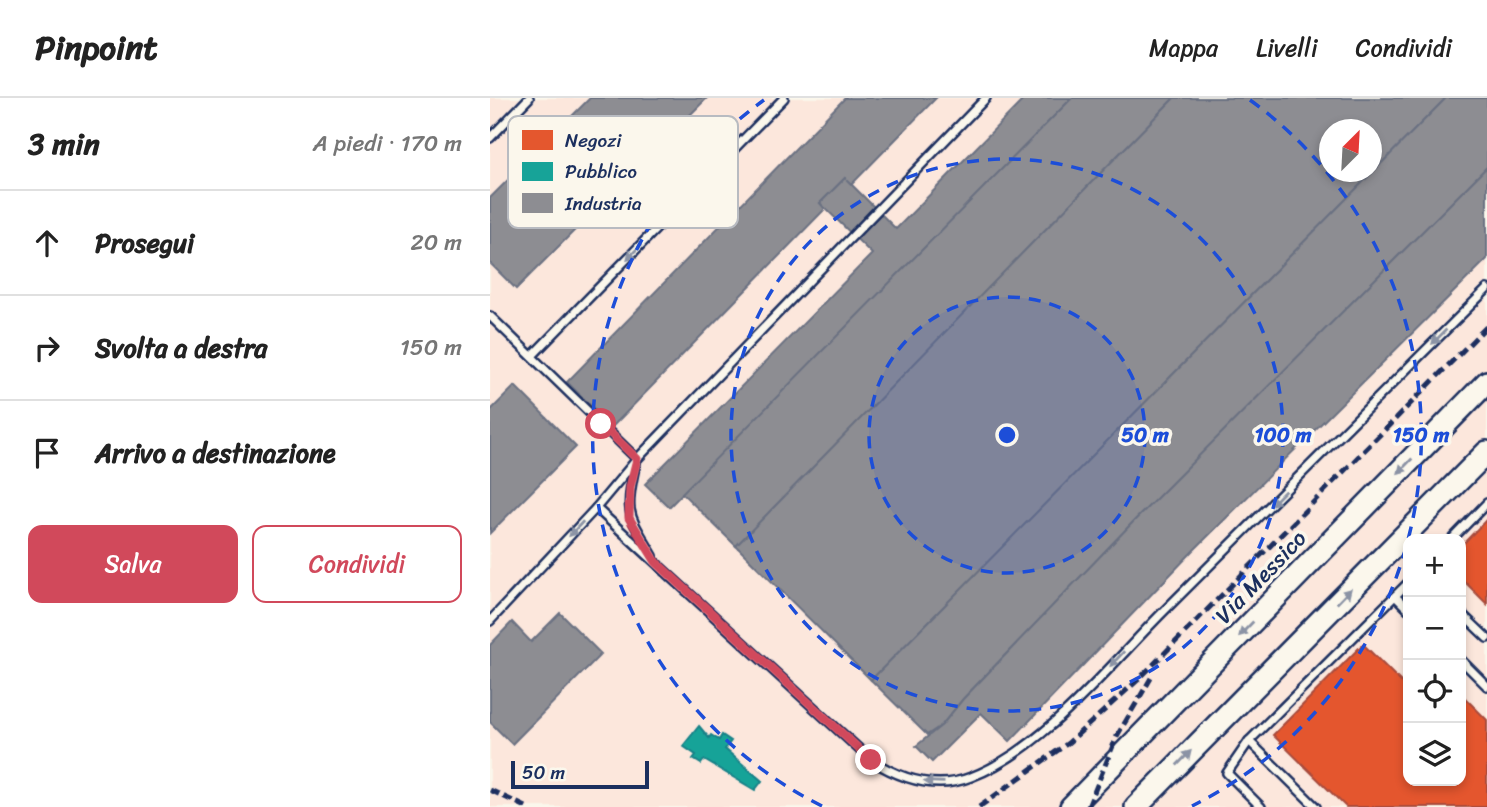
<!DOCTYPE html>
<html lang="it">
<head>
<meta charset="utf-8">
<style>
	body { margin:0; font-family:Sriracha,sans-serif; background:#f6f6f6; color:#222 }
	.controls { position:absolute; right:21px; bottom:21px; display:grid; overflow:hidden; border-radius:14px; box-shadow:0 4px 10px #0003 }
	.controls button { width:63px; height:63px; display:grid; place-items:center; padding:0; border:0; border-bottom:2px solid #e0e0e0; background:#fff; color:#222; font:35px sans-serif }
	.compass { position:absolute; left:829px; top:21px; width:63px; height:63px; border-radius:50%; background:#fff; box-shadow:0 4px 10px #0003; rotate:24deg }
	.scale { position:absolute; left:21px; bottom:18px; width:138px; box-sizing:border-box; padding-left:7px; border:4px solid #1b2f5e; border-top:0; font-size:19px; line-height:24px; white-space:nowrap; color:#1b2f5e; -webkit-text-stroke:5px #fbf7ec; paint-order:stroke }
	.stop { position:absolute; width:21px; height:21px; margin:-16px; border:5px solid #d1495b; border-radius:50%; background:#fff }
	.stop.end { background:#d1495b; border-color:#fff; box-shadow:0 2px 7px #0008 }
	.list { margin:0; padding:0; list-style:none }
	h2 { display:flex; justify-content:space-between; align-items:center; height:91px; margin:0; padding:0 28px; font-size:30px }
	h2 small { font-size:23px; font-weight:400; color:#767676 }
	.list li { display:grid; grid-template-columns:46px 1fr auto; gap:21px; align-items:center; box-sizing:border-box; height:105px; padding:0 28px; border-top:2px solid #e0e0e0 }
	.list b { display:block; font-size:26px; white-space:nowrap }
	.list em { font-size:23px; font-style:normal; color:#767676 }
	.actions { display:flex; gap:14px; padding:21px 28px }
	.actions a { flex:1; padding:16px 0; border:2px solid #d1495b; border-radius:14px; text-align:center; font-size:24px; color:#d1495b }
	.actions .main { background:#d1495b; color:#fff }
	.icon { flex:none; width:38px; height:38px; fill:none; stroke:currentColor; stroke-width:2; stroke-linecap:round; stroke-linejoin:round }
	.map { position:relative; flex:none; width:997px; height:709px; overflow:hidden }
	header { display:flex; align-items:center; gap:42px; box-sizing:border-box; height:98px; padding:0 35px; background:#fff; border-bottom:2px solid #e0e0e0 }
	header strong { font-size:33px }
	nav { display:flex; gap:38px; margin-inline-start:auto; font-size:24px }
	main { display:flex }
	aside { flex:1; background:#fff }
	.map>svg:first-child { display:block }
	.built { fill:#fce7dc; fill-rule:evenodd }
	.shops { fill:#e4572e; stroke:#a84b3c; stroke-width:2 }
	.public { fill:#17a398; stroke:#188087; stroke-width:2 }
	.industry { fill:#8d8d92; stroke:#6b7182; stroke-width:2; fill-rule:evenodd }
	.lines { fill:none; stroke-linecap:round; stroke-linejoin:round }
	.lane-casing { stroke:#1b2f5e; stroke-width:12 }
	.secondary-casing { stroke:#1b2f5e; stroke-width:26 }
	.lane { stroke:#fbf7ec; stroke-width:7 }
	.secondary { stroke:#fbf7ec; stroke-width:21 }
	.rail { stroke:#1b2f5e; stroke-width:5; stroke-dasharray:10 5; stroke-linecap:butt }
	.oneway { fill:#8b93a5 }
	.route { stroke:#d1495b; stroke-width:9 }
	.ring { fill:none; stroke:#1d4ed8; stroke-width:3.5; stroke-dasharray:12 9 }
	.labels { text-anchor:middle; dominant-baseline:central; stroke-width:7; stroke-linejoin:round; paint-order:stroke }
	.street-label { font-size:23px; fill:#1b2f5e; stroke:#fbf7ec }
	.key { fill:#fbf7ec; stroke:#b8bbc1; stroke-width:2 }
	.key-label { font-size:19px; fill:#1b2f5e }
	.centre { fill:#1d4ed8; stroke:#fbf7ec; stroke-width:3.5 }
	.ring-label { font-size:21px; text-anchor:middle; font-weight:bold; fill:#1d4ed8; stroke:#fbf7ec; stroke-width:7; stroke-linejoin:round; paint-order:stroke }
</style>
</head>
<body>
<header>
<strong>Pinpoint</strong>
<nav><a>Mappa</a><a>Livelli</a><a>Condividi</a></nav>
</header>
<main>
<aside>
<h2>3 min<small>A piedi · 170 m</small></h2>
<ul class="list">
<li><svg class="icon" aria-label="ahead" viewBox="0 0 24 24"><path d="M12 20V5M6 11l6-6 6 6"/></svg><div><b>Prosegui</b></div><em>20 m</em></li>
<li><svg class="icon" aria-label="right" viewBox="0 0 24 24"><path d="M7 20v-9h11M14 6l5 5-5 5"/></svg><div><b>Svolta a destra</b></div><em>150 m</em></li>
<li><svg class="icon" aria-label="arrive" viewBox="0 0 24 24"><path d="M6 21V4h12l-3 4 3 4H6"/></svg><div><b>Arrivo a destinazione</b></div></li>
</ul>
<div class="actions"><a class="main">Salva</a><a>Condividi</a></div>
</aside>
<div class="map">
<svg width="997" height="709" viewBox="0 0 997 709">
	<rect width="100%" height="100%" fill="#fbf7ec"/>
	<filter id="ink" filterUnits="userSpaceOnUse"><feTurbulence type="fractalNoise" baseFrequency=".0143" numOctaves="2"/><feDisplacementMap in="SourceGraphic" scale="14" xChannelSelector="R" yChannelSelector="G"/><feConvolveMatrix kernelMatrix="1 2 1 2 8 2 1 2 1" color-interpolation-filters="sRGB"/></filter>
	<g filter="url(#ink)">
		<path class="built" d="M 0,0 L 997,0 L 997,709 L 0,709 ZM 839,32 L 881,32 L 881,74 L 839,74 ZM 918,441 L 971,441 L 971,683 L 918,683 Z"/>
		<g class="shops">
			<polygon points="997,421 997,506 971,480 971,448"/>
			<polygon points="873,546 912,585 918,578 918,683 971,683 971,596 997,622 997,709 856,709 783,637"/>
		</g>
		<polygon class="public" points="209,628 219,640 221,637 229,642 232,637 241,643 235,651 272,683 265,692 214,662 211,666 203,661 206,657 193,648"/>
		<g class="industry">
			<polygon points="100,0 217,0 26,191 0,165 0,100"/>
			<polygon points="355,0 446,0 361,87 355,80 330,105 335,111 122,329 77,284"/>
			<polygon points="535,0 582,0 179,409 155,386 382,156 330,105 355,80 406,131"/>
			<polygon points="582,0 684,0 246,448 192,395"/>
			<path d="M 684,0 L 956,0 L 381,582 L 246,448 ZM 839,32 L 881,32 L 881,74 L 839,74 Z"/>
			<polygon points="956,0 997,0 997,69 646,421 473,601 452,627 437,637 381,582"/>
			<polygon points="997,69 997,161 704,452 520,643 491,615 442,664 426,648 452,627 473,601 646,421"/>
			<polygon points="25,288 86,349 0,435 0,313"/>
			<polygon points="70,515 111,556 22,646 0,624 0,547 22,524 41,544"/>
		</g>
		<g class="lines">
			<defs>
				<g id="lane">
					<polyline points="0,40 39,0"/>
					<polyline points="0,218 147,361 496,0"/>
					<polyline points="42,258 294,0"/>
					<path d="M 146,365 C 134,416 138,415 163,458"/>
					<path d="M 106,410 L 381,662 C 411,681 446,693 481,679 C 553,652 620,567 673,514 C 781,406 889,299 997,191"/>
					<polyline points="962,441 997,405"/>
					<polyline points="905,498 918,511"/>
					<polyline points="971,515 997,540"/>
					<polyline points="0,523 106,410 147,361"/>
					<polyline points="971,562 997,588"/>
					<polyline points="759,643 826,709"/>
					<polyline points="771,709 737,675 759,643 918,485"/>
				</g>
				<g id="secondary">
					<polyline points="581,709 997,284"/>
					<polyline points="646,709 997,354"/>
				</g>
			</defs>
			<use href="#lane" class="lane-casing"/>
			<use href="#secondary" class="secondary-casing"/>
			<use href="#lane" class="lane"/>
			<use href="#secondary" class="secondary"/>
			<g class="rail">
				<polyline points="0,692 36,709"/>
				<polyline points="489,709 578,645 648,582 997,228"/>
				<polyline points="598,709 627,638 661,580"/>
			</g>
		</g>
		<defs><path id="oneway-solid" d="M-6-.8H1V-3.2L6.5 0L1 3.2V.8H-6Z" transform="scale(1.75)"/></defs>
		<g class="oneway">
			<use href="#oneway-solid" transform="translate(144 154) rotate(134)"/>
			<use href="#oneway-solid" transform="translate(949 239) rotate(135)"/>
			<use href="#oneway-solid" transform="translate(915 368) rotate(134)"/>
			<use href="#oneway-solid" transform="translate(788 400) rotate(135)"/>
			<use href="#oneway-solid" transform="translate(86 431) rotate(133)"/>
			<use href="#oneway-solid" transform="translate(854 498) rotate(-46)"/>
			<use href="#oneway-solid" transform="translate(756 531) rotate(134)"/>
			<use href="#oneway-solid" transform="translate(627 561) rotate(133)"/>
			<use href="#oneway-solid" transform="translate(694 660) rotate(-46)"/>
			<use href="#oneway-solid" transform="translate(444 684) rotate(-178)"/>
		</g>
	</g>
	<g class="lines" filter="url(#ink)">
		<polyline class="route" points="111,326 147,361 140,389 139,420 166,464 381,662"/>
	</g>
	<circle cx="517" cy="337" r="138" fill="#1d4ed8" fill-opacity=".12"/>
	<g class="ring">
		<circle cx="517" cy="337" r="138"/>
		<circle cx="517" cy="337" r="276"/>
		<path d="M332 708A414 414 0 0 1 274 2M760 2A414 414 0 0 1 702 708"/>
	</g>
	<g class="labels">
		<g class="street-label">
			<text transform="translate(771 479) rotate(-46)">Via Messico</text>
		</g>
	</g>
	<rect x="18" y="18" width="230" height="112" rx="10" class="key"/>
	<rect x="32" y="32" width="31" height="20" fill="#e4572e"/>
	<rect x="32" y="64" width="31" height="19" fill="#17a398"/>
	<rect x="32" y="95" width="31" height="20" fill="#8d8d92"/>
	<g class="key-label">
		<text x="75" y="49">Negozi</text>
		<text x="75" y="80">Pubblico</text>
		<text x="75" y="112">Industria</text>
	</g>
	<circle cx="517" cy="337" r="10" class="centre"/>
	<g class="ring-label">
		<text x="655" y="344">50 m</text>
		<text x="793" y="344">100 m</text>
		<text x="931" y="344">150 m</text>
	</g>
</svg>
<div class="controls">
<button>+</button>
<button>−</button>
<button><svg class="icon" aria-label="locate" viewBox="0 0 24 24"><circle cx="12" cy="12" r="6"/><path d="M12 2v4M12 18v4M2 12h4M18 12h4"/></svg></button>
<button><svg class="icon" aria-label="layers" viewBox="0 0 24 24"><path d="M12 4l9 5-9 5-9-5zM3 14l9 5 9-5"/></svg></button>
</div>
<svg class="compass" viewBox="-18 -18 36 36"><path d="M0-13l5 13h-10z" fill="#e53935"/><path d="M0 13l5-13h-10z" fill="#767676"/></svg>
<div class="scale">50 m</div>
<div class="stop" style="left:111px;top:326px"></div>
<div class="stop end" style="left:381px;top:662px"></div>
</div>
</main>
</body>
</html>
